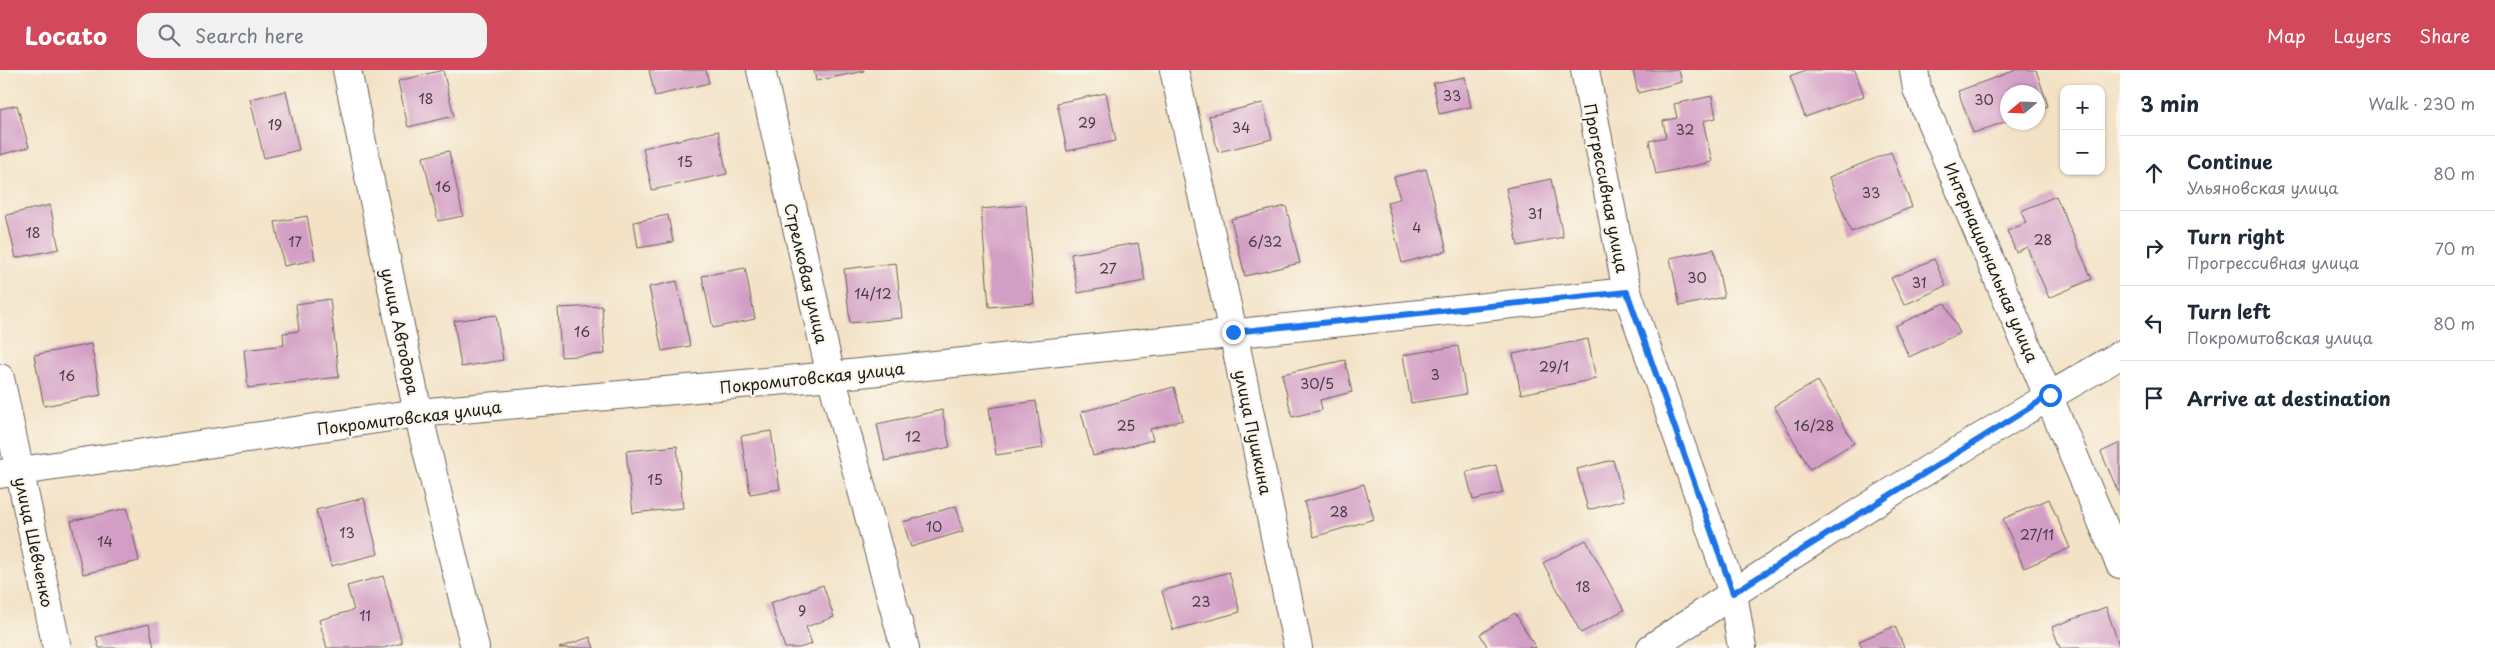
<!DOCTYPE html>
<html lang="en">
<head>
<meta charset="utf-8">
<style>
	body { margin:0; font-family:"Playpen Sans",sans-serif; background:#f2f2f3; color:#1f2937 }
	.controls { position:absolute; right:15px; top:15px; display:grid; overflow:hidden; border-radius:10px; box-shadow:0 1px 4px #0004 }
	.controls button { width:45px; height:45px; display:grid; place-items:center; padding:0; border:0; border-bottom:1px solid #e0e1e3; background:#fff; color:#1f2937; font:25px sans-serif }
	.compass { position:absolute; left:2000px; top:15px; width:45px; height:45px; border-radius:50%; background:#fff; box-shadow:0 1px 4px #0004; rotate:251deg }
	.stop { position:absolute; width:15px; height:15px; margin:-11px; border:4px solid #1a73e8; border-radius:50%; background:#fff }
	.stop.end { background:#1a73e8; border-color:#fff; box-shadow:0 1px 5px #0008 }
	.list { margin:0; padding:0; list-style:none }
	h2 { display:flex; justify-content:space-between; align-items:center; height:65px; margin:0; padding:0 20px; font-size:21px }
	h2 small { font-size:16px; font-weight:400; color:#747a83 }
	.list li { display:grid; grid-template-columns:32px 1fr auto; gap:15px; align-items:center; box-sizing:border-box; height:75px; padding:0 20px; border-top:1px solid #e0e1e3 }
	.list b { display:block; font-size:19px; white-space:nowrap }
	.list p { margin:0; font-size:16px; white-space:nowrap; color:#747a83 }
	.list em { font-size:16px; font-style:normal; color:#747a83 }
	.icon { flex:none; width:28px; height:28px; fill:none; stroke:currentColor; stroke-width:2; stroke-linecap:round; stroke-linejoin:round }
	.map { position:relative; flex:none; width:2120px; height:578px; overflow:hidden }
	header { display:flex; align-items:center; gap:30px; box-sizing:border-box; height:70px; padding:0 25px; background:#d1495b; color:#fff }
	header strong { font-size:24px }
	nav { display:flex; gap:28px; margin-inline-start:auto; font-size:18px }
	.search { width:350px; height:45px; background:#f2f2f3; display:flex; align-items:center; gap:12px; box-sizing:border-box; padding:0 18px; border-radius:15px; color:#747a83; font-size:19px }
	main { display:flex }
	aside { flex:1; background:#fff }
	.map>svg:first-child { display:block }
	.building { fill:#d39ec5 }
	.lines { fill:none; stroke-linecap:round; stroke-linejoin:round }
	.minor-casing { stroke:#676158; stroke-width:30 }
	.tertiary-casing { stroke:#676158; stroke-width:30 }
	.minor { stroke:#fff; stroke-width:28 }
	.tertiary { stroke:#fff; stroke-width:28 }
	.route { stroke:#1a73e8; stroke-width:6 }
	.labels { text-anchor:middle; dominant-baseline:central; stroke-width:4.5; stroke-linejoin:round; paint-order:stroke }
	.number-label { font-size:14px; fill:#4a3c46 }
	.street-label { font-size:16px; fill:#1c1c1c; stroke:#fbf7ec }
</style>
</head>
<body>
<header>
<strong>Locato</strong>
<div class="search"><svg class="icon" aria-label="search" viewBox="0 0 24 24"><circle cx="10" cy="10" r="6"/><path d="M15 15l6 6"/></svg>Search here</div>
<nav><a>Map</a><a>Layers</a><a>Share</a></nav>
</header>
<main>
<div class="map">
<svg width="2120" height="578" viewBox="0 0 2120 578">
	<rect width="100%" height="100%" fill="#fbf7ec"/>
	<filter id="ink" filterUnits="userSpaceOnUse"><feTurbulence type="fractalNoise" baseFrequency=".02" numOctaves="2"/><feDisplacementMap in="SourceGraphic" scale="10" xChannelSelector="R" yChannelSelector="G"/><feConvolveMatrix kernelMatrix="1 2 1 2 8 2 1 2 1" color-interpolation-filters="sRGB"/></filter>
	<filter id="wash" filterUnits="userSpaceOnUse"><feTurbulence type="fractalNoise" baseFrequency=".0096" numOctaves="4" result="noise"/><feDisplacementMap in="SourceGraphic" scale="20" xChannelSelector="R" yChannelSelector="G"/><feGaussianBlur stdDeviation="1.12" result="paint"/><feColorMatrix in="noise" values="0 0 0 0 0 0 0 0 0 0 0 0 0 0 0 0 0 1.4 0 .05"/><feComposite in="paint" operator="in"/></filter>
	<g filter="url(#wash)">
		<rect width="100%" height="100%" fill="#f3e2c6"/>
		<g id="blocks">
			<g class="building">
				<polygon points="443,0 454,46 408,57 398,11"/>
				<polygon points="649,0 706,0 709,13 655,26"/>
				<polygon points="814,0 864,0 864,1 816,11"/>
				<polygon points="1633,0 1679,0 1682,12 1638,23"/>
				<polygon points="1806,0 1855,0 1864,26 1805,47 1790,6"/>
				<polygon points="2016,0 2036,0 2048,36 2038,40 2038,22 2008,22 2008,51 1973,63 1958,21"/>
				<polygon points="1465,7 1471,37 1439,44 1433,13"/>
				<polygon points="286,21 299,80 264,88 250,29"/>
				<polygon points="1106,23 1116,71 1067,81 1057,33"/>
				<polygon points="1712,26 1716,48 1703,51 1712,92 1656,104 1649,71 1666,67 1663,51 1677,48 1674,34"/>
				<polygon points="1263,33 1272,69 1218,82 1209,46"/>
				<polygon points="17,35 29,77 0,85 0,39"/>
				<polygon points="718,61 727,104 652,120 643,78"/>
				<polygon points="449,81 463,146 438,151 423,87"/>
				<polygon points="1891,82 1912,137 1851,162 1829,107"/>
				<polygon points="1426,99 1447,181 1402,193 1387,132 1400,129 1394,107"/>
				<polygon points="1551,109 1563,167 1518,176 1506,118"/>
				<polygon points="2056,126 2092,209 2049,228 2027,177 2016,182 2007,161 2026,153 2021,141"/>
				<polygon points="50,135 59,179 16,188 6,145"/>
				<polygon points="1026,135 1034,233 989,237 981,139"/>
				<polygon points="1286,136 1300,193 1245,206 1231,149"/>
				<polygon points="668,145 673,172 638,178 634,152"/>
				<polygon points="307,146 315,190 284,196 275,152"/>
				<polygon points="1138,173 1145,211 1078,223 1071,184"/>
				<polygon points="1714,179 1724,227 1680,236 1670,188"/>
				<polygon points="1934,189 1946,216 1904,235 1891,208"/>
				<polygon points="896,193 902,248 850,253 844,199"/>
				<polygon points="745,198 755,249 713,258 702,206"/>
				<polygon points="677,211 690,276 662,281 649,217"/>
				<polygon points="330,229 339,307 248,318 244,280 284,275 283,263 299,261 296,234"/>
				<polygon points="1945,233 1960,263 1909,287 1895,256"/>
				<polygon points="602,236 605,284 561,287 558,238"/>
				<polygon points="496,245 503,290 461,297 454,251"/>
				<polygon points="1588,269 1596,309 1521,324 1513,284"/>
				<polygon points="91,274 101,325 44,336 34,285"/>
				<polygon points="1458,276 1466,324 1411,333 1403,285"/>
				<polygon points="1345,290 1352,322 1320,330 1322,340 1292,347 1282,304"/>
				<polygon points="1818,311 1854,373 1810,399 1774,336"/>
				<polygon points="1174,317 1183,350 1150,359 1153,370 1093,386 1081,342"/>
				<polygon points="1036,331 1043,378 996,385 989,338"/>
				<polygon points="942,340 950,377 885,391 877,354"/>
				<polygon points="771,361 780,419 750,424 741,366"/>
				<polygon points="2120,373 2120,426 2101,382"/>
				<polygon points="677,376 683,438 633,443 626,381"/>
				<polygon points="1613,390 1624,430 1588,440 1577,399"/>
				<polygon points="1496,395 1503,423 1473,430 1466,402"/>
				<polygon points="1364,414 1374,449 1314,467 1304,432"/>
				<polygon points="364,428 378,484 331,496 316,440"/>
				<polygon points="2049,429 2070,478 2024,498 2003,449"/>
				<polygon points="956,436 964,461 911,477 903,452"/>
				<polygon points="127,438 139,491 83,504 71,451"/>
				<polygon points="1586,470 1624,540 1581,563 1543,493"/>
				<polygon points="1229,502 1240,542 1173,560 1162,521"/>
				<polygon points="383,506 402,573 383,578 327,578 319,550 354,540 347,516"/>
				<polygon points="823,515 834,547 806,557 812,574 799,578 785,578 770,533"/>
				<polygon points="2106,537 2120,578 2060,578 2052,557"/>
				<polygon points="1515,543 1536,578 1488,578 1480,564"/>
				<polygon points="149,554 154,578 99,578 96,567"/>
				<polygon points="1895,556 1904,578 1862,578 1859,571"/>
				<polygon points="590,567 594,578 559,578"/>
			</g>
		</g>
	</g>
	<g filter="url(#ink)">
		<use href="#blocks" fill-opacity="0" stroke="#676158" stroke-width="1"/>
		<g class="lines">
			<defs>
				<g id="minor">
					<polyline points="347,0 418,343 475,578"/>
					<polyline points="761,0 831,306 905,578"/>
					<polyline points="1174,0 1233,262 1298,578"/>
					<polyline points="1585,0 1627,222 1733,523 1742,578"/>
					<polyline points="1914,0 1917,19 2120,494"/>
					<polyline points="0,308 57,578"/>
					<polyline points="0,404 418,343 831,306 1627,222"/>
				</g>
				<path id="tertiary" d="M 1651,578 C 1804,475 1961,377 2120,285"/>
			</defs>
			<use href="#minor" class="minor-casing"/>
			<use href="#tertiary" class="tertiary-casing"/>
			<use href="#minor" class="minor"/>
			<use href="#tertiary" class="tertiary"/>
		</g>
	</g>
	<g class="lines" filter="url(#ink)">
		<polyline class="route" points="1233,262 1627,222 1733,523 2050,325"/>
	</g>
	<g class="labels">
		<g class="number-label">
			<text x="1452" y="25">33</text>
			<text x="426" y="28">18</text>
			<text x="1984" y="29">30</text>
			<text x="1087" y="52">29</text>
			<text x="275" y="54">19</text>
			<text x="1241" y="57">34</text>
			<text x="1685" y="59">32</text>
			<text x="685" y="91">15</text>
			<text x="443" y="116">16</text>
			<text x="1871" y="122">33</text>
			<text x="1535" y="143">31</text>
			<text x="1417" y="157">4</text>
			<text x="33" y="162">18</text>
			<text x="2043" y="169">28</text>
			<text x="295" y="171">17</text>
			<text x="1265" y="171">6/32</text>
			<text x="1108" y="198">27</text>
			<text x="1697" y="207">30</text>
			<text x="1919" y="212">31</text>
			<text x="873" y="223">14/12</text>
			<text x="582" y="261">16</text>
			<text x="1554" y="296">29/1</text>
			<text x="1435" y="304">3</text>
			<text x="67" y="305">16</text>
			<text x="1317" y="313">30/5</text>
			<text x="1126" y="355">25</text>
			<text x="1814" y="355">16/28</text>
			<text x="913" y="366">12</text>
			<text x="655" y="409">15</text>
			<text x="1339" y="441">28</text>
			<text x="934" y="456">10</text>
			<text x="347" y="462">13</text>
			<text x="2037" y="464">27/11</text>
			<text x="105" y="471">14</text>
			<text x="1583" y="516">18</text>
			<text x="1201" y="531">23</text>
			<text x="802" y="540">9</text>
			<text x="365" y="545">11</text>
		</g>
		<g class="street-label">
			<text transform="translate(1607 118) rotate(79)">Прогрессивная улица</text>
			<text transform="translate(1992 192) rotate(67)">Интернациональная улица</text>
			<text transform="translate(807 203) rotate(77)">Стрелковая улица</text>
			<text transform="translate(401 261) rotate(78)">улица Автодора</text>
			<text transform="translate(812 307) rotate(-6)">Покромитовская улица</text>
			<text transform="translate(409 347) rotate(-7)">Покромитовская улица</text>
			<text transform="translate(1254 362) rotate(78)">улица Пушкина</text>
			<text transform="translate(35 472) rotate(78)">улица Шевченко</text>
		</g>
	</g>
</svg>
<div class="controls">
<button>+</button>
<button>−</button>
</div>
<svg class="compass" viewBox="-18 -18 36 36"><path d="M0-13l5 13h-10z" fill="#e53935"/><path d="M0 13l5-13h-10z" fill="#747a83"/></svg>
<div class="stop" style="left:2050px;top:325px"></div>
<div class="stop end" style="left:1233px;top:262px"></div>
</div>
<aside>
<h2>3 min<small>Walk · 230 m</small></h2>
<ul class="list">
<li><svg class="icon" aria-label="ahead" viewBox="0 0 24 24"><path d="M12 20V5M6 11l6-6 6 6"/></svg><div><b>Continue</b><p>Ульяновская улица</p></div><em>80 m</em></li>
<li><svg class="icon" aria-label="right" viewBox="0 0 24 24"><path d="M7 20v-9h11M14 6l5 5-5 5"/></svg><div><b>Turn right</b><p>Прогрессивная улица</p></div><em>70 m</em></li>
<li><svg class="icon" aria-label="left" viewBox="0 0 24 24"><path d="M17 20v-9H6M10 6l-5 5 5 5"/></svg><div><b>Turn left</b><p>Покромитовская улица</p></div><em>80 m</em></li>
<li><svg class="icon" aria-label="arrive" viewBox="0 0 24 24"><path d="M6 21V4h12l-3 4 3 4H6"/></svg><div><b>Arrive at destination</b></div></li>
</ul>
</aside>
</main>
</body>
</html>
